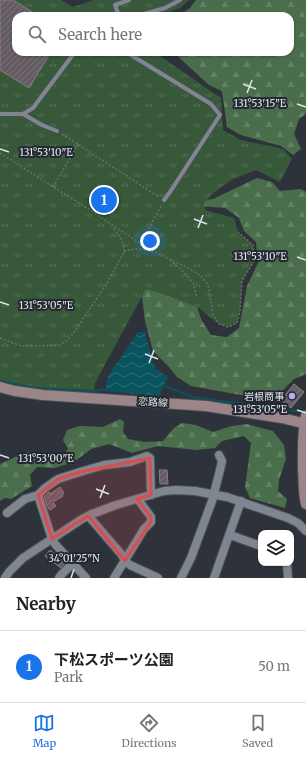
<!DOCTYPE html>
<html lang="en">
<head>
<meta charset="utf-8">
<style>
	body { margin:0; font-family:Merriweather,"Noto Sans JP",serif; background:#f6f6f6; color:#222 }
	.controls { position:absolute; right:12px; bottom:12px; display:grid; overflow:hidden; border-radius:8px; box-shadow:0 1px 3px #0004 }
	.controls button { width:36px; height:36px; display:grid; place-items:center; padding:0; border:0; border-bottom:1px solid #e0e0e0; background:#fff; color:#222; font:20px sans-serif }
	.you { position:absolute; left:150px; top:241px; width:14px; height:14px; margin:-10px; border:3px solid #fff; border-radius:50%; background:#1a73e8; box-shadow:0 0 0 6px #1a73e833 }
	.badge { display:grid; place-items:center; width:26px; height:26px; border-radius:50%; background:#1a73e8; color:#fff; font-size:13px; font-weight:700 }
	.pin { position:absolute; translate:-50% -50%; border:2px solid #fff; box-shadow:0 1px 4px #0006 }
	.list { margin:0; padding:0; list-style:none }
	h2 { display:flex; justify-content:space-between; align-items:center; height:52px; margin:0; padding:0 16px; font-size:17px }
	h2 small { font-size:13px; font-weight:400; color:#767676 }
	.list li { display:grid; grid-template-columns:26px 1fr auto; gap:12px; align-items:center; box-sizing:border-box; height:72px; padding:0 16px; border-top:1px solid #e0e0e0 }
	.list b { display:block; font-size:15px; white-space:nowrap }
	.list p { margin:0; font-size:13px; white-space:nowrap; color:#767676 }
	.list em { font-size:13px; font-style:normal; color:#767676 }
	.icon { flex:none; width:22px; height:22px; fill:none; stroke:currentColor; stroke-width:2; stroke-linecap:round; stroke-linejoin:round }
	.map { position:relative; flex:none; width:306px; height:578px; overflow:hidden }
	.search { position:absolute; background:#fff; box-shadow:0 1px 3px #0004; left:12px; right:12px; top:12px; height:44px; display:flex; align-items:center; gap:10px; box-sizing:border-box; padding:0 14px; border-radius:12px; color:#767676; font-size:15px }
	.sheet { height:124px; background:#fff }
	nav { display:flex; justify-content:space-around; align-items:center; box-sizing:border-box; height:56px; border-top:1px solid #e0e0e0; background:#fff; font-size:11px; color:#767676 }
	nav a { display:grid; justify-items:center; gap:2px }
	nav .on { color:#1a73e8 }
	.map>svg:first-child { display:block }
	.forest { fill:url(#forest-firs) }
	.park { fill:url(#park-tufts) }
	.water { fill:url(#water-waves) }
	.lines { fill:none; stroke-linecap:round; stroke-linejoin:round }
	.stream { stroke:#09535f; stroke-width:2 }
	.building { fill:url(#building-hatch); stroke:#877d85 }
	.lane-casing { stroke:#4b4f56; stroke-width:5.5 }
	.street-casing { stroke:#4b4f56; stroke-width:10 }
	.secondary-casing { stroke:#4b4f56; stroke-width:12 }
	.path { stroke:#696e75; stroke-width:1.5; stroke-dasharray:2 2; stroke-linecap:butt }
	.lane { stroke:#808690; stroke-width:4 }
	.street { stroke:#808690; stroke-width:8 }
	.secondary { stroke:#9b8588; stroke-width:10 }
	.marked { fill:#d84d4f; fill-opacity:0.2; stroke:#d84d4f; stroke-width:3; stroke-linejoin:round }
	.ticks { fill:none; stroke:#e0e3e9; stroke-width:1.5 }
	.poi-dot { fill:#baaaf6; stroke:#242931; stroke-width:1.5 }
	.labels { text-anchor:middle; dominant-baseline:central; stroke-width:4; stroke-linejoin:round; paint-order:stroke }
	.poi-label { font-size:10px; fill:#e0e3e9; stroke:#242931; text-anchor:end }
	.street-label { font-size:10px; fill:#e0e3e9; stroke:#242931 }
	.ticks-label { font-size:10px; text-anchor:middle; fill:#e0e3e9; stroke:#242931; stroke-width:4; stroke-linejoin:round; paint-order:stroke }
</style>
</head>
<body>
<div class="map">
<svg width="306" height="578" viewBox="0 0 306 578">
	<defs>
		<pattern id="forest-firs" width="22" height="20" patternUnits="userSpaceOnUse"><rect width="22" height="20" fill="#4a6e4c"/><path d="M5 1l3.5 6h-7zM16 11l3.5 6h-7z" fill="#648366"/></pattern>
		<pattern id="park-tufts" width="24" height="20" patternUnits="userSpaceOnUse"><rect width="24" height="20" fill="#375939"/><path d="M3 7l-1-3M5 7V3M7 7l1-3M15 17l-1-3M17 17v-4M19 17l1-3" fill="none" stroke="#547156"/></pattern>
		<pattern id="water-waves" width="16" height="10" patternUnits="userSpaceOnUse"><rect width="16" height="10" fill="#09535f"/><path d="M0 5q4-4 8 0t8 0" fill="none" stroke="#2d6c76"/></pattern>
		<pattern id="building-hatch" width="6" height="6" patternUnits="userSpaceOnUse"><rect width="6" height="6" fill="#655c63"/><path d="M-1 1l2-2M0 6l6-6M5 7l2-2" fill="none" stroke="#7b7379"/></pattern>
	</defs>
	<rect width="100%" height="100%" fill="#2e333b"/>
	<g class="forest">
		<polygon points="196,0 306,0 306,114 299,119 294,134 301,149 293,155 281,146 241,135 227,127 222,91 209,85 173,52 290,52 290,16 178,16 190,8"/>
		<polygon points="257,178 272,182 280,191 301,189 306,192 306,374 294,379 279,394 268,400 191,386 177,377 169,367 153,351 145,321 139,271 194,297 201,319 211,335 227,337 239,328 247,286 258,263 256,242 244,231 239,218 225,208 199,206 200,201 213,199"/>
		<polygon points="120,419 124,422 123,432 128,439 145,442 163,441 174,428 182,423 196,425 213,432 232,426 247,424 273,431 284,445 286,459 279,480 278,491 287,499 285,508 250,498 245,487 251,443 244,436 222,441 215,448 196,450 158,446 132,453 109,444 91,449 74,462 54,468 37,467 30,475 32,486 11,499 5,498 0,501 0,464 26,452 34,453 42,457 60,458 68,449 63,440 67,430 80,426 103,427"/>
	</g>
	<polygon class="park" points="0,0 61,0 73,7 94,0 189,0 180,8 157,16 16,16 16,52 154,52 221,98 223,130 241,140 283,149 292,159 280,182 256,170 231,180 211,195 204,204 205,210 234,218 238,232 253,245 254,261 242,281 240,312 237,323 228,327 219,324 211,318 199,308 171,297 146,289 95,383 94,392 31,388 0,382"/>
	<polygon class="water" points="138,332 145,332 153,363 156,369 168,377 159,396 105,391 108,376"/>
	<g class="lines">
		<g class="stream">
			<polyline points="0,381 36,388 94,391 108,389"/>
			<polyline points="163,385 192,397 294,411 306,411"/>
		</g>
	</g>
	<g class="building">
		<polygon points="0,0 13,0 39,16 16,16 16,52 51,52 29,88 0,70"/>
		<polygon points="294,384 304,392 291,408 281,400"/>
		<polygon points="159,470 167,470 168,484 160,484"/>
		<polygon points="60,487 64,493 62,494 63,496 53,502 56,506 50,510 47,506 44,497 49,492 50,494"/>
		<polygon points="50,550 59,557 65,563 61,568 45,556"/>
	</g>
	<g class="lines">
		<defs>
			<g id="lane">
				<polyline points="119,16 115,5 129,0"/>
				<polyline points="137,16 165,8 180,0"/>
				<polyline points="126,52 211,104 220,115 170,192 164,200"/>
				<polyline points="0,114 23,114 33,108 75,52"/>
				<polyline points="23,114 42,125 57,131"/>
			</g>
			<g id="street">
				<polyline points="38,495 52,539 55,544 86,578"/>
				<polyline points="7,513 25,499 38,495 45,488 58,479 80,472 104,465 130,462 147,456 150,458 151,495"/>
				<polyline points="92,514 91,519 122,555 125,561 130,565 158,578"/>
				<polyline points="230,535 261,546"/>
				<polyline points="287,563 288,578"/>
				<polyline points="5,578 9,572 23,558 82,519 92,514 116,505 164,491 176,490 195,491 227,497 288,518 298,523 306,531"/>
				<polyline points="59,578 62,574 73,563"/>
				<polyline points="114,578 144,529 151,522 151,517 140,502 138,499"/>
				<polyline points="181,578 191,558 212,501 220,470 222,461 219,455"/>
				<polyline points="214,578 241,501"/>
			</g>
			<g id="secondary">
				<polyline points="0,387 15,391 43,395 206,406 282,418 306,424"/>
				<path d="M 306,416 C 302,433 303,451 303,469 C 304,480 303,493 306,504"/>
			</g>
		</defs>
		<use href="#lane" class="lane-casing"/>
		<use href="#street" class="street-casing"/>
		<use href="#secondary" class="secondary-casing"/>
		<g class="path">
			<polyline points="62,134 159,197"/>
			<polyline points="0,153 90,210 141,244 155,252 188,268 201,276 208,285 213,315 219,324 228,327 237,323 240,312 242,281 254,261 253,245 238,232"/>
			<polyline points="53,187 78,144"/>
			<polyline points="141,243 162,204"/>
			<path d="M 124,252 C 134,247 143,249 153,252"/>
			<polyline points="170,260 185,273 193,283 197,298"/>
			<path d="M 0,338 L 21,346 L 34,346 L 60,345 L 66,341 L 72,335 L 106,285 L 124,252 C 125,241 118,235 112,226"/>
		</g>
		<use href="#lane" class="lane"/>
		<use href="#street" class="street"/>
		<use href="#secondary" class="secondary"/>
	</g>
	<path class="marked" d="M 150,458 L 151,495 L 137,499 L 151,517 L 151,522 L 125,561 L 88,516 L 52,539 L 38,495 L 58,479 L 80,472 Z"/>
	<path class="ticks" d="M 243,84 L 256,89M 247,93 L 252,80M 297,104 L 306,107M 0,149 L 9,152M 194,219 L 207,224M 198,228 L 203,215M 297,257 L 306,260M 0,302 L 9,305M 145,354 L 158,359M 149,363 L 154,350M 297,410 L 306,413M 0,455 L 9,458M 96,489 L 109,494M 100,498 L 105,485M 71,578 L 74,569"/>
	<circle class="poi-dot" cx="292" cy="396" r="4"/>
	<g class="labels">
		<g class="poi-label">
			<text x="284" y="396">岩根商事</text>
		</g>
		<g class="street-label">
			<text transform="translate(153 402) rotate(4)">恋路線</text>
		</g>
	</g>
	<g class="ticks-label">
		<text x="260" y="107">131°53'15"E</text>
		<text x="46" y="156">131°53'10"E</text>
		<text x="260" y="260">131°53'10"E</text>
		<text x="46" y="309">131°53'05"E</text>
		<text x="260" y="413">131°53'05"E</text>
		<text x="46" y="462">131°53'00"E</text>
		<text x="74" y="562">34°01'25"N</text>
	</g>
</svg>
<div class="controls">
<button><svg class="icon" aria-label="layers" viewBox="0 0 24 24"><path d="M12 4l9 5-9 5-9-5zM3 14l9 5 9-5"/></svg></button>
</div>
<div class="you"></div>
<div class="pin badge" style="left:104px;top:200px">1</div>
<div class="search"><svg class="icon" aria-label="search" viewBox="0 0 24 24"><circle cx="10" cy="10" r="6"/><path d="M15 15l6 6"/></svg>Search here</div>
</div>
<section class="sheet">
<h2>Nearby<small></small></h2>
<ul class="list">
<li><span class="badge">1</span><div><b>下松スポーツ公園</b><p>Park</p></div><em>50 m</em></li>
</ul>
</section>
<nav>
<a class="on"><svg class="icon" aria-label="map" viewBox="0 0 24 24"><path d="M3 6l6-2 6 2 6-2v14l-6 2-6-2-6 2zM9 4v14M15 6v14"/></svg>Map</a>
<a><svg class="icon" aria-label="directions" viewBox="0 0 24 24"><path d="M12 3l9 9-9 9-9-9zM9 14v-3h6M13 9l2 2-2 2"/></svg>Directions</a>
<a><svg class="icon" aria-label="saved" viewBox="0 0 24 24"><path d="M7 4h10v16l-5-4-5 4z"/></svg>Saved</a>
</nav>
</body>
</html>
